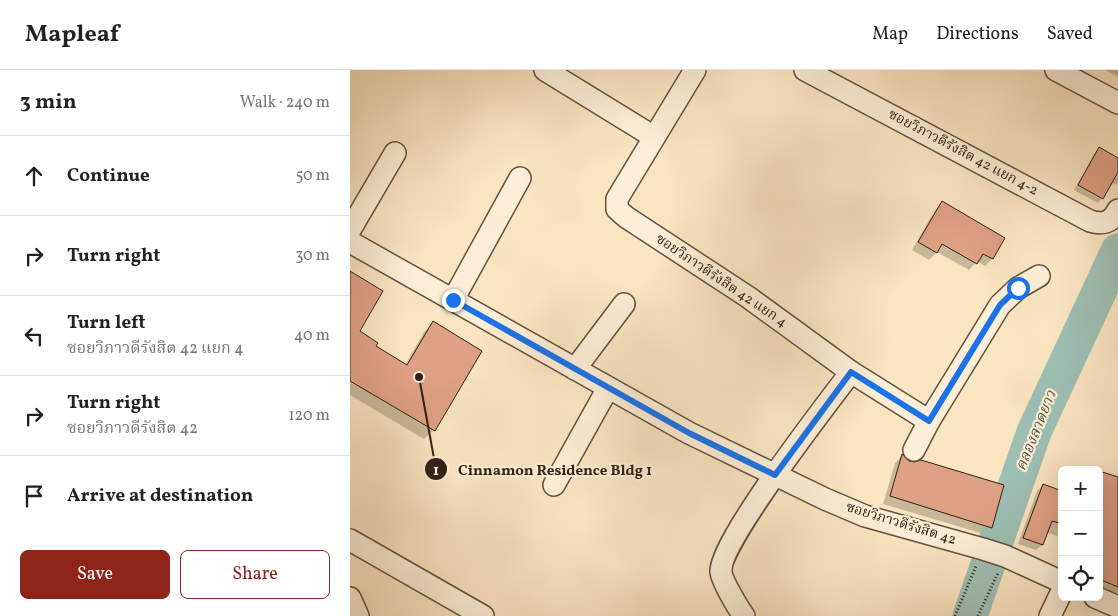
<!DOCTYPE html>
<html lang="en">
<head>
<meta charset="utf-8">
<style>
	body { margin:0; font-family:Vollkorn,"Noto Serif Thai",serif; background:#f2f2f2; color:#222 }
	.controls { position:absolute; right:15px; bottom:15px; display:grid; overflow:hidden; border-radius:8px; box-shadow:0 5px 20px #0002 }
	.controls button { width:45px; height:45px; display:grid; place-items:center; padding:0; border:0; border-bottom:1px solid #e0e0e0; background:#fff; color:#222; font:25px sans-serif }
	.stop { position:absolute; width:15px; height:15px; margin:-11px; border:4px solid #1a73e8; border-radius:50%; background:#fff }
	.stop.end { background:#1a73e8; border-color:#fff; box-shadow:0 1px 5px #0008 }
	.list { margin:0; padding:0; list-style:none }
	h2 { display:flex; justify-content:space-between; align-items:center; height:65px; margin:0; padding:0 20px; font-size:21px }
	h2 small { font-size:16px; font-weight:400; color:#767676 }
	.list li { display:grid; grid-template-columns:32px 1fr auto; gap:15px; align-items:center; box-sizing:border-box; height:80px; padding:0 20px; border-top:1px solid #e0e0e0 }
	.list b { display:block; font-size:19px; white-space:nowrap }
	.list p { margin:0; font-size:16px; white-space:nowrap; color:#767676 }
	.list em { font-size:16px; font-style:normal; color:#767676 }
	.actions { display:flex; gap:10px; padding:15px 20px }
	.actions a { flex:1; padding:11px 0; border:1px solid #8f2418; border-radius:8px; text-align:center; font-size:18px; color:#8f2418 }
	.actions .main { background:#8f2418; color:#fff }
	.icon { flex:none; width:28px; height:28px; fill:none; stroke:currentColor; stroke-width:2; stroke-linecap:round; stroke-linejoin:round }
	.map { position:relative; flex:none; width:768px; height:546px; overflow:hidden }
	header { display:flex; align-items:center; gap:30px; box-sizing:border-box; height:70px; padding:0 25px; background:#fff; border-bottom:1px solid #e0e0e0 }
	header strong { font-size:24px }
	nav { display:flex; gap:28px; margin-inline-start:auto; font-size:18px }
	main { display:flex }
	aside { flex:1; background:#fff }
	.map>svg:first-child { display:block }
	.shadow { fill:#0003 }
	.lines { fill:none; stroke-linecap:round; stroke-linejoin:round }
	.river { stroke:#9ebfb4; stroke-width:35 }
	.building { fill:#dea183; stroke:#322014 }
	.minor-casing { stroke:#64513f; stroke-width:24 }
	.path { stroke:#322014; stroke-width:3; stroke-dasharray:1 2.5; stroke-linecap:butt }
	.minor { stroke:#fceed7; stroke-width:21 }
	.route { stroke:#1a73e8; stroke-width:6 }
	.labels { text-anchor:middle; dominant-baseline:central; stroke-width:4.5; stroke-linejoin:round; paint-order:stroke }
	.street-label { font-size:14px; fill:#322014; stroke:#fceed7 }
	.water-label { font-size:15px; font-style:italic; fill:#525044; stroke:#fceed7 }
	.leader { fill:none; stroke:#322014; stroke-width:2 }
	.callout-dot { fill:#322014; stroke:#fceed7; stroke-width:2 }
	.mark-label { font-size:15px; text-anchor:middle; font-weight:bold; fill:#fff }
	.callout-label { font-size:15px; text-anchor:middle; font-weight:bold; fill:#322014; stroke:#fceed7; stroke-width:4.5; stroke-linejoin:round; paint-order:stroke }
</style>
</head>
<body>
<header>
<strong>Mapleaf</strong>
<nav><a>Map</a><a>Directions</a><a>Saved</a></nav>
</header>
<main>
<aside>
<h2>3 min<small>Walk · 240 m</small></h2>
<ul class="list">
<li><svg class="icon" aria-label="ahead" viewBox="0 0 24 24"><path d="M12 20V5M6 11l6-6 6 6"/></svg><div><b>Continue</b></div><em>50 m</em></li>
<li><svg class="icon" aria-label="right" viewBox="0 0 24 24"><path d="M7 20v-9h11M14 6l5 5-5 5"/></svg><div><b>Turn right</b></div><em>30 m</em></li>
<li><svg class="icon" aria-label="left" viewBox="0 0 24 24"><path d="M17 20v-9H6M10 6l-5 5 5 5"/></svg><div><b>Turn left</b><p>ซอยวิภาวดีรังสิต 42 แยก 4</p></div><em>40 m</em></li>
<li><svg class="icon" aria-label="right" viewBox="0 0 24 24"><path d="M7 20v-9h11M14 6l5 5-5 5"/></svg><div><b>Turn right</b><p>ซอยวิภาวดีรังสิต 42</p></div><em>120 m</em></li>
<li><svg class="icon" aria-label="arrive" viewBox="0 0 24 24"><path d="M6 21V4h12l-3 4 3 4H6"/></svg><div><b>Arrive at destination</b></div></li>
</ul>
<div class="actions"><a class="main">Save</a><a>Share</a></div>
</aside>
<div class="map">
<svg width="768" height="546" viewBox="0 0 768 546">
	<rect width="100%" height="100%" fill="#fae5c1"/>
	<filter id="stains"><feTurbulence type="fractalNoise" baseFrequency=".004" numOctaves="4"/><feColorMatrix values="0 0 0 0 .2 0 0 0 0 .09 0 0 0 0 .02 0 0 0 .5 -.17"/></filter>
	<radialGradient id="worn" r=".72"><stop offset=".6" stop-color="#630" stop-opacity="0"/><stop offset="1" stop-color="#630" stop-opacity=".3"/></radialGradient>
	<g class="shadow">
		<polygon points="755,0 768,0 768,7"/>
		<polygon points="749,79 768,89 768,112 766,115 761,112 752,128 748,133 724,120 744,84"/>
		<polygon points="592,133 654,169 642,189 635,196 627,191 619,200 587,182 579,190 562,180 585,140"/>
		<polygon points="0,203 8,261 25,277 55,295 74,262 83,253 130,281 84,360 74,369 0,325"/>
		<polygon points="552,386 558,392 565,394 641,457 634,464 533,434 545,393"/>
		<polygon points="749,402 768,409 768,525 749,517"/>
		<polygon points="693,415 712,422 712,468 696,462 692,475 686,480 668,474 687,421"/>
	</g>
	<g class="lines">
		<polyline class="river" points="620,546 684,362 768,181"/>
	</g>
	<g class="building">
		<polygon points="749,77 768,88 768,102 753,129 728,115"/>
		<polygon points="592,131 655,168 643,189 633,184 627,194 592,174 587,183 568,172"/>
		<polygon points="0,201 33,221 10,261 28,273 26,276 57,295 83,251 132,281 85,361 0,311"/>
		<polygon points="552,384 559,391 565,392 571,390 654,415 642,458 540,426"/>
		<polygon points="749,401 768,407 768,517 749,509"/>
		<polygon points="693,414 712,421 712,454 702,451 693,475 673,468"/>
	</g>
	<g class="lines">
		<defs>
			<g id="minor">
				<polyline points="195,0 304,67"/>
				<path d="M 345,0 L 267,129 L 267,139 L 276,147 L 398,227 L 501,302 C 479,331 368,474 371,502 C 372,511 388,538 394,546"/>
				<path d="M 455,0 L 740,151 C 753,155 761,153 768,140"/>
				<polyline points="706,0 768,33"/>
				<polyline points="0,160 45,83"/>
				<polyline points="0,172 339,363 475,429 515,446 633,479 655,486 712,512"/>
				<polyline points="103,230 170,108"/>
				<polyline points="225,299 274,234"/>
				<polyline points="501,302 579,351"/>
				<polyline points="564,380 579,351 650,235 668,218 689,206"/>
				<polyline points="204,415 258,318"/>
				<polyline points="0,470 133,546"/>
				<polyline points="745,527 768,537"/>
				<polyline points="0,528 8,546"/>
				<polyline points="700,546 712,521"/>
			</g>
		</defs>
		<use href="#minor" class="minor-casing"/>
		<g class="path">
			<polyline points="605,546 626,496"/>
			<polyline points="628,546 648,503"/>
		</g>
		<use href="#minor" class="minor"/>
	</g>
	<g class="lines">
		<polyline class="route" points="103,230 339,363 425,405 501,302 579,351 650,235 668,218"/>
	</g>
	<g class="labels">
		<g class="street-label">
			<text transform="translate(613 83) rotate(28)">ซอยวิภาวดีรังสิต 42 แยก 4-2</text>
			<text transform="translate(371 211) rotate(34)">ซอยวิภาวดีรังสิต 42 แยก 4</text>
			<text transform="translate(551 454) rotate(17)">ซอยวิภาวดีรังสิต 42</text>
		</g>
		<g class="water-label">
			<text transform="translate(687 361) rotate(-68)">คลองลาดยาว</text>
		</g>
	</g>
	<path class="leader" d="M69 307L86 399"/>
	<g class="callout-dot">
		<circle cx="69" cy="307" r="5"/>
		<circle cx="86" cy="399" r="12"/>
	</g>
	<g class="mark-label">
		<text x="86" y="405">1</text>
	</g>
	<g class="callout-label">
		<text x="205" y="405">Cinnamon Residence Bldg 1</text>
	</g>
	<rect width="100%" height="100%" filter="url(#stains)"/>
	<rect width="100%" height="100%" fill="url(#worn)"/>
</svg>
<div class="controls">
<button>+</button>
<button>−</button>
<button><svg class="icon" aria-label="locate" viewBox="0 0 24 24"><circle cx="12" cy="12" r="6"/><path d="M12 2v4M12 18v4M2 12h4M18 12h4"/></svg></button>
</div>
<div class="stop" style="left:668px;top:218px"></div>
<div class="stop end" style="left:103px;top:230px"></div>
</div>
</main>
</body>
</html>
